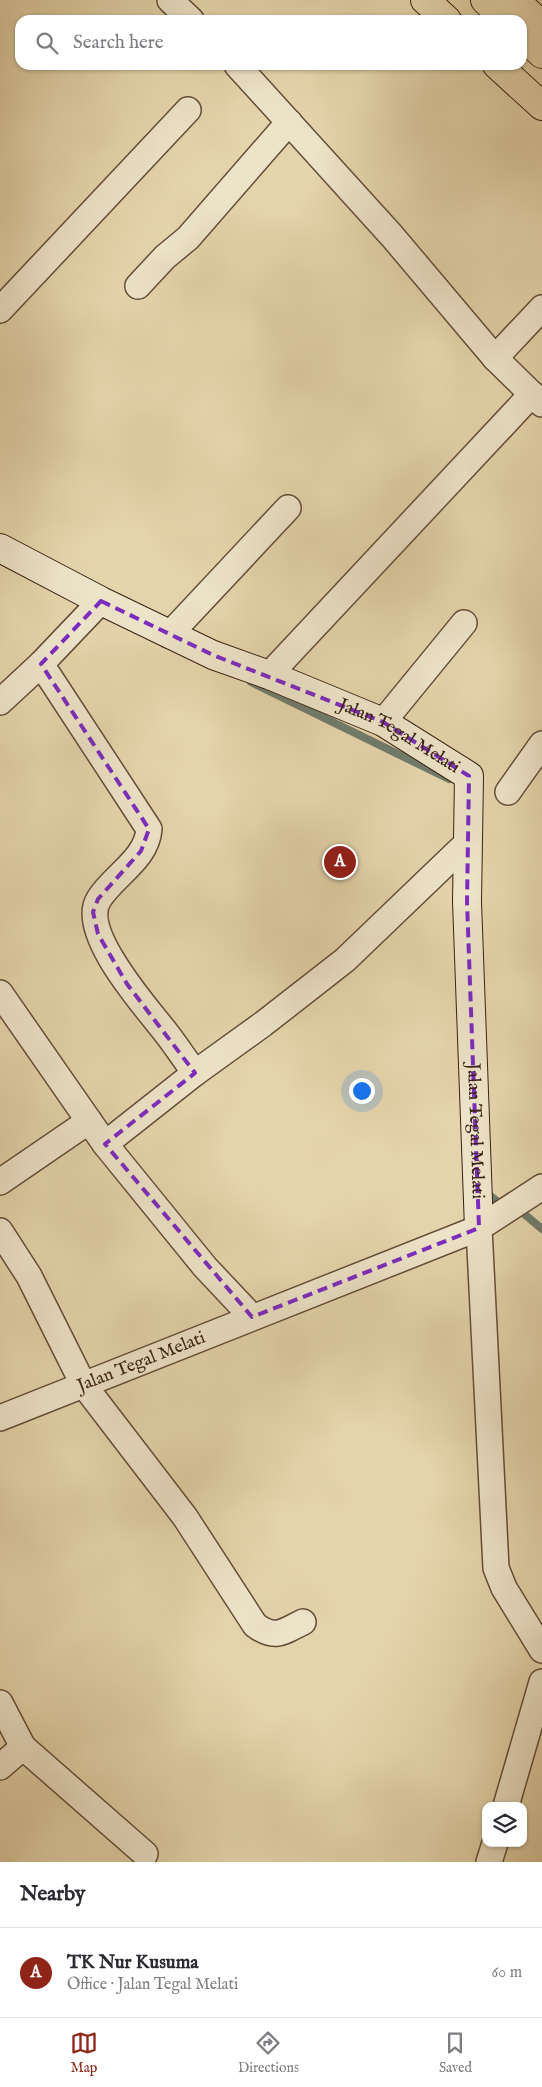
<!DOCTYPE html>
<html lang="en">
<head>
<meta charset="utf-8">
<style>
	body { margin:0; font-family:"IM FELL English",serif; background:#f7f7f7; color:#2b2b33 }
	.controls { position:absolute; right:15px; bottom:15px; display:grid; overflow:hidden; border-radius:10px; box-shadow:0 1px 4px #0004 }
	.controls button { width:45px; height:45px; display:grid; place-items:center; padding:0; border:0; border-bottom:1px solid #e1e1e2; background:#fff; color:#2b2b33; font:25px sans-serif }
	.you { position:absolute; left:361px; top:1090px; width:18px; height:18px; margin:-12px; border:4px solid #fff; border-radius:50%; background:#1a73e8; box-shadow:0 0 0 8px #1a73e833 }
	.badge { display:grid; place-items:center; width:32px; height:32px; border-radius:50%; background:#8f2418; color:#fff; font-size:16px; font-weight:700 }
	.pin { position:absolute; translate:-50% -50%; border:2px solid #fff; box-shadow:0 1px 5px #0006 }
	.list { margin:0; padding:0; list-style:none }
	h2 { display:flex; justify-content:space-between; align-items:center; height:65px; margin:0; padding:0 20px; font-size:21px }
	h2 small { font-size:16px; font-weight:400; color:#7c7c81 }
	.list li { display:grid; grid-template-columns:32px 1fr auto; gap:15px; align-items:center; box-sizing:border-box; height:90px; padding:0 20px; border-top:1px solid #e1e1e2 }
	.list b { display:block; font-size:19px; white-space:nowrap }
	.list p { margin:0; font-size:16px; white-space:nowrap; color:#7c7c81 }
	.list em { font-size:16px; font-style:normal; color:#7c7c81 }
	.icon { flex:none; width:28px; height:28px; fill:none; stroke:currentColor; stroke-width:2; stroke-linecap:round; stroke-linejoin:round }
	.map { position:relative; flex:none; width:542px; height:1862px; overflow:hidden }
	.search { position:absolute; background:#fff; box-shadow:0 1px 4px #0004; left:15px; right:15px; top:15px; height:55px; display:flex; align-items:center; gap:12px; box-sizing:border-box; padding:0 18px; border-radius:15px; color:#7c7c81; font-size:19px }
	.sheet { height:155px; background:#fff }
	nav { display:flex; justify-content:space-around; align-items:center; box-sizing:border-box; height:70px; border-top:1px solid #e1e1e2; background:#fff; font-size:14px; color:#7c7c81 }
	nav a { display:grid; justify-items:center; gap:2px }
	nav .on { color:#8f2418 }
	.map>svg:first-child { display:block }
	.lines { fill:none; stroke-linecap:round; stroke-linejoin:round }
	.stream { stroke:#707c6c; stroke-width:8 }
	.street-casing { stroke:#644e39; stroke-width:28 }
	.secondary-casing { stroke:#392113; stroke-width:30 }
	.highway-casing { stroke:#392113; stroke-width:30 }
	.street { stroke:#ede3c8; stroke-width:25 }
	.secondary { stroke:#ede3c8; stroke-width:28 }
	.highway { stroke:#e4d4ab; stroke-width:28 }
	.marked { fill:none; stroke:#7b2cbf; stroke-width:4; stroke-dasharray:10 6; stroke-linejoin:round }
	.labels { text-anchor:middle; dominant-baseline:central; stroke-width:5; stroke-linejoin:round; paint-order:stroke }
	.street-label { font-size:18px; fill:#392113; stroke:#ede3c8 }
</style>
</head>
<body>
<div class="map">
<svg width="542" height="1862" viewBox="0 0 542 1862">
	<rect width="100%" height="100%" fill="#e4d4ab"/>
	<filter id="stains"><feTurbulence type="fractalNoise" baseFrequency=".004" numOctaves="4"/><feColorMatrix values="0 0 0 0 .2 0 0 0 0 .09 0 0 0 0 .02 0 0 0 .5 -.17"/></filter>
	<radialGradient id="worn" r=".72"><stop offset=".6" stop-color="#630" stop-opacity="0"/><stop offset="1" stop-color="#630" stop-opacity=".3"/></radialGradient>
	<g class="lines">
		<g class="stream">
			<polyline points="251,682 449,779"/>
			<polyline points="484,1191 498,1202"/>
			<polyline points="523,1213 542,1229"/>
		</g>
		<defs>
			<g id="street">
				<polyline points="170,0 191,20"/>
				<polyline points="237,65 392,236 495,358 542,404"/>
				<polyline points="138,286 165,257 188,238 289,122"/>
				<polyline points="0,310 188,110"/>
				<polyline points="495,358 542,308"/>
				<polyline points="169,635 288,508"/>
				<path d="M 41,664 L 149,829 C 147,859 113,876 99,899 C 79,930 140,1000 159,1024 C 172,1039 183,1057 195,1073 L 105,1144"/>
				<polyline points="269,675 532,394"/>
				<polyline points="0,702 41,664 101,601"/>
				<polyline points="383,722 464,623"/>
				<polyline points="508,792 542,744"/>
				<polyline points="0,993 105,1144 205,1267 252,1317"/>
				<polyline points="195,1073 263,1024 345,960 468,842"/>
				<polyline points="0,1182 89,1121"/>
				<polyline points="479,1228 496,1568 504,1588 542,1650"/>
				<path d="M 0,1231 L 29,1276 L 83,1384 L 185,1517 L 255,1625 C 275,1640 283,1632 303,1622"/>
				<path id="s1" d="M 0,1418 L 479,1228 L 542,1187"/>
				<polyline points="0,1703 23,1747 145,1854"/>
				<polyline points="0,1767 23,1747"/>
				<polyline points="506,1806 542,1682"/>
				<polyline points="489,1862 495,1843"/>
			</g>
			<g id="secondary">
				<path id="s2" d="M 0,548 L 101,601 L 213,655 L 269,675 L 383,722 L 469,776 L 467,902 L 479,1228"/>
			</g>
			<g id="highway">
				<polyline points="425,0 447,20"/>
				<polyline points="485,0 506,20"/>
				<polyline points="515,0 542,26"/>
				<polyline points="522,35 542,54"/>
				<polyline points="497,65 542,106"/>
			</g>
		</defs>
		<use href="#street" class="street-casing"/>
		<use href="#secondary" class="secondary-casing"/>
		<use href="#highway" class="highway-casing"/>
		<use href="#street" class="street"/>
		<use href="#secondary" class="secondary"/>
		<use href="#highway" class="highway"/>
	</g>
	<path class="marked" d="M 101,601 L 213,655 L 383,722 L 469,776 L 467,902 L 479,1228 L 252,1317 L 105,1144 L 195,1073 L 127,984 L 98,934 L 93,912 L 98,899 L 141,851 L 149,829 L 41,664 Z"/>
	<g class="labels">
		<g class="street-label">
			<text stroke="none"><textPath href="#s2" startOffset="442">Jalan Tegal Melati</textPath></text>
			<text stroke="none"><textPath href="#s2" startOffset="878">Jalan Tegal Melati</textPath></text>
			<text stroke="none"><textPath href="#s1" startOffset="152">Jalan Tegal Melati</textPath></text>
		</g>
	</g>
	<rect width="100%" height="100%" filter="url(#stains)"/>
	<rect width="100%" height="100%" fill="url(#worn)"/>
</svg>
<div class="controls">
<button><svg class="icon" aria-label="layers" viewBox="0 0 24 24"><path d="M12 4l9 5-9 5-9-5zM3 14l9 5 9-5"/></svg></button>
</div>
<div class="you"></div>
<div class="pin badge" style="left:340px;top:862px">A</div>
<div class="search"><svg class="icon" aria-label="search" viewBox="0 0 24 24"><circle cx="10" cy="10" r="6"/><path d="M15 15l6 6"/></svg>Search here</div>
</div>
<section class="sheet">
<h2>Nearby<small></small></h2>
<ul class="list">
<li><span class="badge">A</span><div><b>TK Nur Kusuma</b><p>Office · Jalan Tegal Melati</p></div><em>60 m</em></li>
</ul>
</section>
<nav>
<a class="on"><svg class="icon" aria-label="map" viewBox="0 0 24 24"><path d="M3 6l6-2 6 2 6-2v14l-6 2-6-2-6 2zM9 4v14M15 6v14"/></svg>Map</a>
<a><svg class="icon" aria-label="directions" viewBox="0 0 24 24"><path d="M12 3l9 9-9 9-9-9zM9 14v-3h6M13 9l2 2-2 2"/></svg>Directions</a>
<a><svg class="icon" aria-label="saved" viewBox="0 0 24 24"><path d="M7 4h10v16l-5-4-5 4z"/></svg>Saved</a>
</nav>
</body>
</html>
